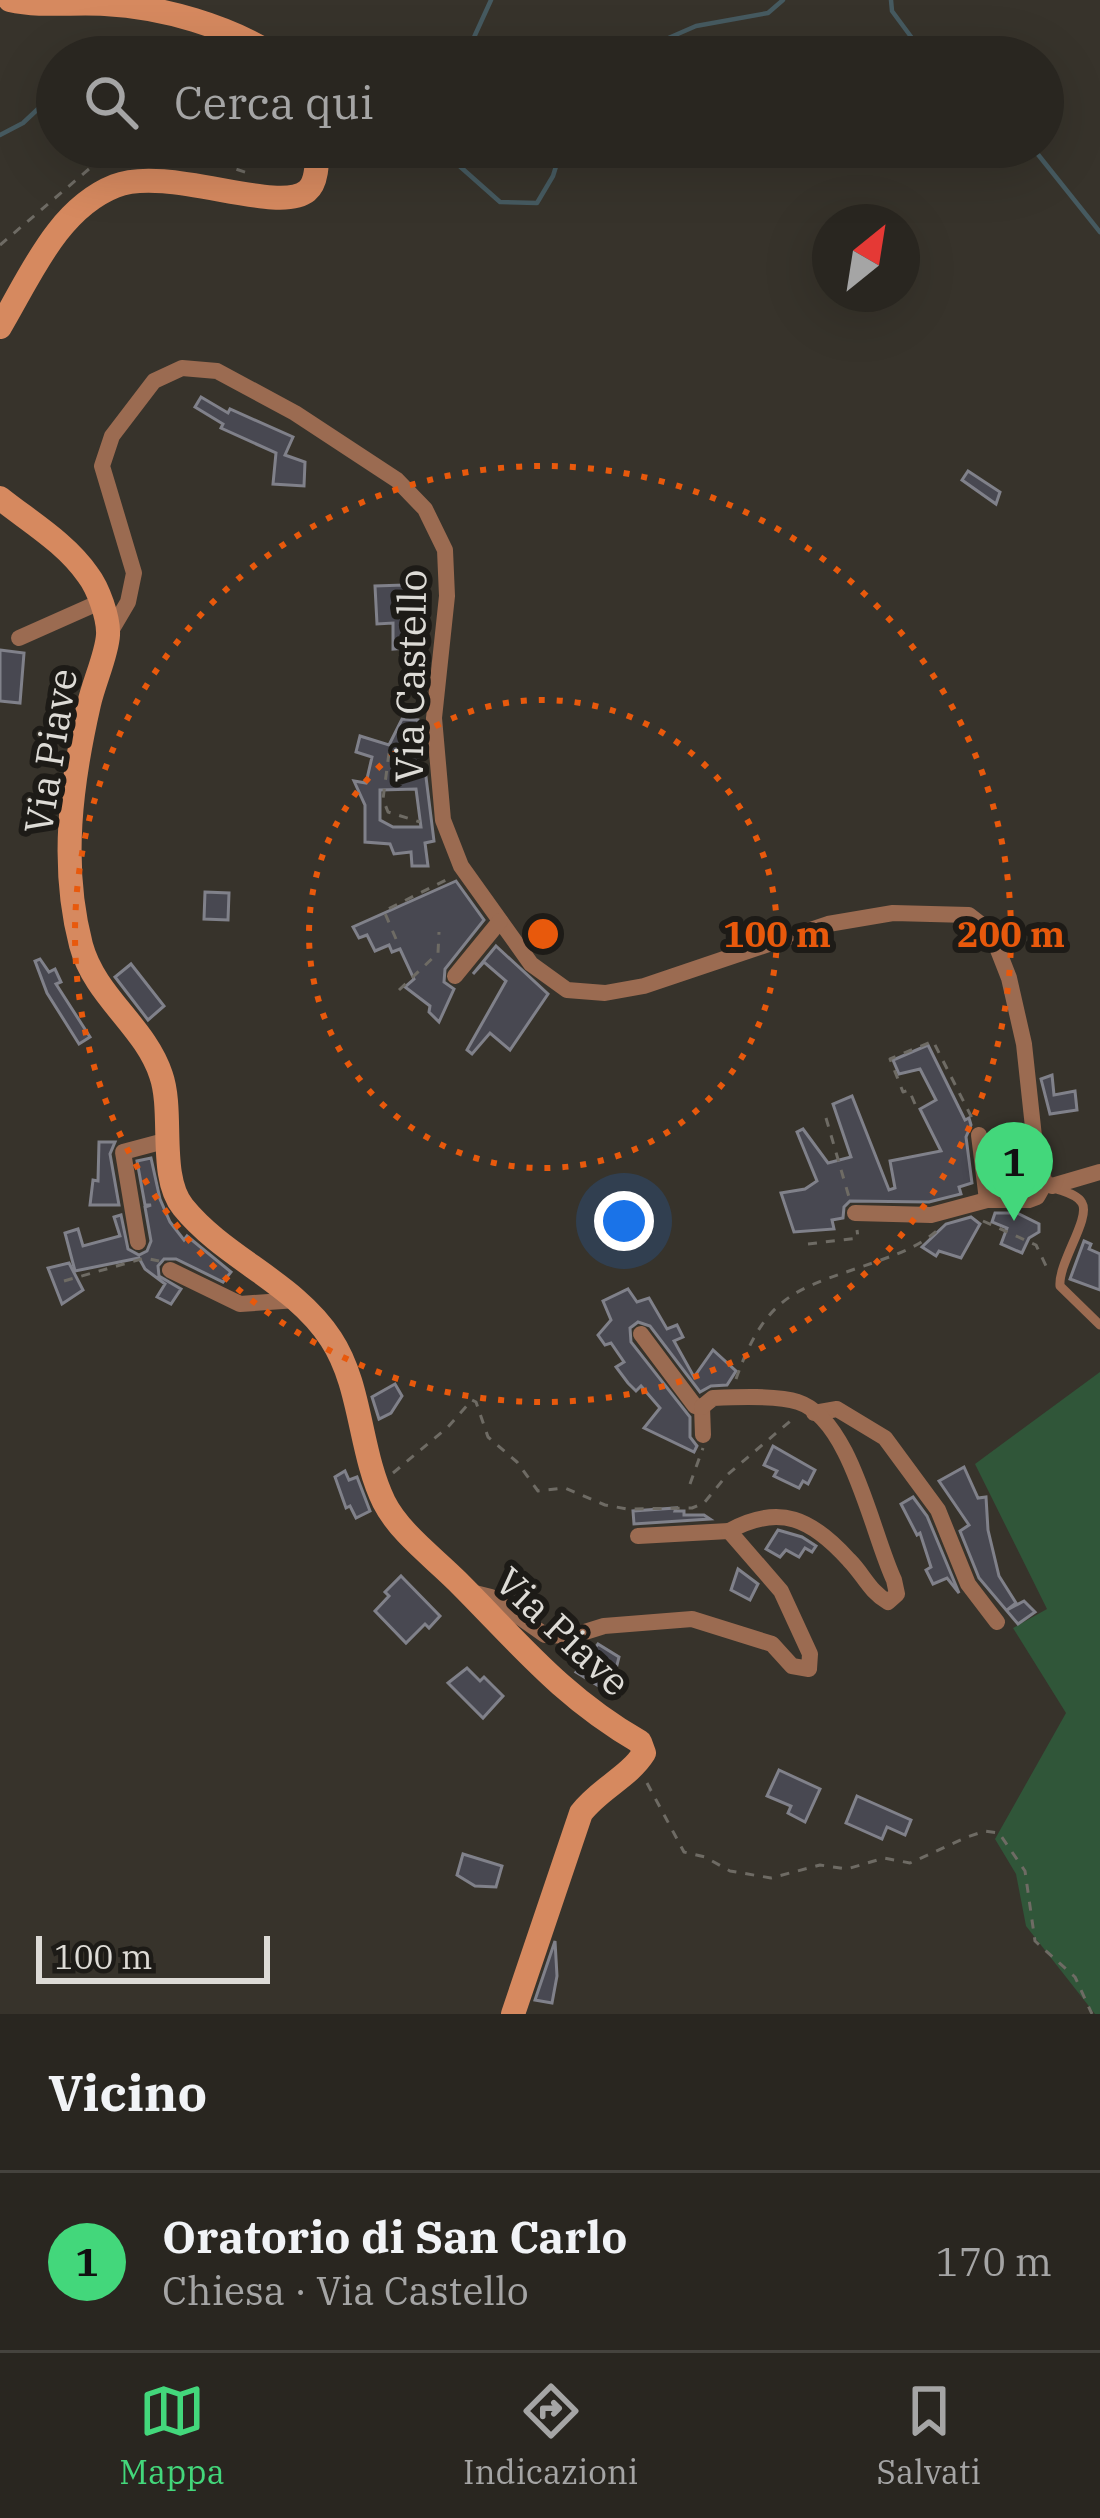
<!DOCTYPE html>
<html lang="it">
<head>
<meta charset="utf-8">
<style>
	body { margin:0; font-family:"IBM Plex Serif",serif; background:#312e29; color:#f1f3f6 }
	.compass { position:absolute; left:812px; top:204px; width:108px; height:108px; border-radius:50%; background:#292620; box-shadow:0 12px 48px #0002; rotate:30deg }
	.scale { position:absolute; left:36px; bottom:30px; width:234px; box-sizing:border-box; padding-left:12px; border:6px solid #dddbd6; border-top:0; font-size:33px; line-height:42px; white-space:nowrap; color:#dddbd6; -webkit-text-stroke:9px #1d1b17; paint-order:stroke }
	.you { position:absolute; left:624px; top:1221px; width:42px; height:42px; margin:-30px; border:9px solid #fff; border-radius:50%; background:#1a73e8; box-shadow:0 0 0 18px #1a73e833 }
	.badge { display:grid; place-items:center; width:78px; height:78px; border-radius:50%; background:#43d77b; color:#111; font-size:39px; font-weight:700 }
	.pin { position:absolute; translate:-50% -99px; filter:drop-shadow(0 3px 6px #0008) }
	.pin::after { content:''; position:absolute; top:63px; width:42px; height:36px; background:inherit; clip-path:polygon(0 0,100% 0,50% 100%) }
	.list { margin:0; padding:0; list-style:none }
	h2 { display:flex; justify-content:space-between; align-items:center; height:156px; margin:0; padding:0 48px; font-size:51px }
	h2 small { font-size:39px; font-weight:400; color:#a5a5a5 }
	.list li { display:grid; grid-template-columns:78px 1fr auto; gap:36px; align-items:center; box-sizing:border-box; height:180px; padding:0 48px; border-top:3px solid #45433e }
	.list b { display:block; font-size:45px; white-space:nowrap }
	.list p { margin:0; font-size:39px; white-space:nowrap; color:#a5a5a5 }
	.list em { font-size:39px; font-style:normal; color:#a5a5a5 }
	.icon { flex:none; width:66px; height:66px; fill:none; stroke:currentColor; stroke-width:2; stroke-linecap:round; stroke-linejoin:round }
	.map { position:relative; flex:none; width:1100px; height:2014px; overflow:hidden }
	.search { position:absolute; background:#292620; box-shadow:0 12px 48px #0002; left:36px; right:36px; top:36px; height:132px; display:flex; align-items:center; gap:30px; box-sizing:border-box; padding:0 42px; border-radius:66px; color:#a5a5a5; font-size:45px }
	.sheet { height:336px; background:#292620 }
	nav { display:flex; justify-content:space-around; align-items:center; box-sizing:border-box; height:168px; border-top:3px solid #45433e; background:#292620; font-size:33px; color:#a5a5a5 }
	nav a { display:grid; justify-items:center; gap:6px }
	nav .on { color:#43d77b }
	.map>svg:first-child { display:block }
	.green { fill:#305639 }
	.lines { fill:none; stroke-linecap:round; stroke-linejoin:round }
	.stream { stroke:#465a60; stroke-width:4.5 }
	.building { fill:#484851; stroke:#80818a; stroke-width:3; fill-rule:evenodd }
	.path { stroke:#6e6b64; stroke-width:3; stroke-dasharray:9 9; stroke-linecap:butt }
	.lane { stroke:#9b6b51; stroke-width:9 }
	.street { stroke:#9b6b51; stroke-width:16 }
	.secondary { stroke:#d6895f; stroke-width:24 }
	.ring { fill:none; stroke:#e8590c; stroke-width:6; stroke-dasharray:6 12 }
	.labels { text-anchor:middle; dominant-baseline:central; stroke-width:12; stroke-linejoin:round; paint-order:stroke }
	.street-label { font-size:39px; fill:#dddbd6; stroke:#1d1b17 }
	.centre { fill:#e8590c; stroke:#1d1b17; stroke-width:6 }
	.ring-label { font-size:36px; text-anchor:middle; font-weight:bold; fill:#e8590c; stroke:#1d1b17; stroke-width:12; stroke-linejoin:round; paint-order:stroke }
</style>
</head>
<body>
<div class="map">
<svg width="1100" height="2014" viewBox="0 0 1100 2014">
	<rect width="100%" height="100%" fill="#37332b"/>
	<polygon class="green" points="1100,1372 1100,2014 1095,2014 1026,1926 1016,1874 995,1839 1066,1713 1013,1628 1047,1609 975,1464"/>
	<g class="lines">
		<g class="stream">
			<polyline points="891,0 892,11 926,57"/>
			<polyline points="465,57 491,0"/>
			<polyline points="625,57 696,26 768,13 783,0"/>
			<polyline points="0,135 23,123 57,91"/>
			<polyline points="438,147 500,202 537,203 553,176 562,147"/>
			<polyline points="1032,147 1100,232"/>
		</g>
	</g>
	<g class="building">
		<polygon points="201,397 228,413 230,409 293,437 285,455 305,462 304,486 273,484 276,453 221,428 223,424 195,407"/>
		<polygon points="968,471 1000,492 996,504 962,480"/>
		<polygon points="404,585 405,648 393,649 393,623 377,624 375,586"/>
		<polygon points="0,650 24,653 20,703 0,701"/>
		<path d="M 402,719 L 418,720 L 419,769 L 425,769 L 434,841 L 425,843 L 428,866 L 412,866 L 411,852 L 394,854 L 390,844 L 365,842 L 365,805 L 354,781 L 366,783 L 372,757 L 356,752 L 360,736 L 389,745 ZM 416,789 L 421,827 L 393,827 L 380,820 L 380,790 Z"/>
		<polygon points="456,881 484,920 445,969 444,982 454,989 439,1022 429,1012 430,1006 405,987 414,979 400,949 392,952 389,945 375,951 367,935 359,938 353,927"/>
		<polygon points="205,892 229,893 228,920 204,919"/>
		<polygon points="496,946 548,994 510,1050 490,1033 472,1054 467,1050 506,981 484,962 473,974"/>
		<polygon points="40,959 49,972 55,969 61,982 56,984 90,1037 79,1044 47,993 35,961"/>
		<polygon points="131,964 164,1006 148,1020 115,977"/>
		<polygon points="928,1045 965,1120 969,1118 971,1125 966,1137 972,1183 959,1187 961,1194 929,1202 850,1201 844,1207 843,1218 832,1220 834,1229 794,1232 781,1193 805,1189 817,1181 797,1132 803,1129 828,1163 851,1157 833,1104 852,1096 889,1190 895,1188 890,1161 941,1151 920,1109 936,1100 920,1069 899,1074 893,1060"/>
		<polygon points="1052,1075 1054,1095 1075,1091 1077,1110 1050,1114 1041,1079"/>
		<polygon points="1020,1126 1023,1151 1007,1154 1016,1187 998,1187 993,1141 1011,1137 1010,1127"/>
		<polygon points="99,1142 115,1142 110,1154 119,1205 90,1205 93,1180 98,1181"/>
		<polygon points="151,1158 160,1199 170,1222 184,1240 187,1236 231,1272 223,1282 176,1259 164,1259 158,1266 159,1276 181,1289 171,1304 157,1297 165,1284 145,1269 139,1258 75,1271 65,1233 78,1229 83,1246 120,1236 114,1217 121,1215 128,1249 139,1255 147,1251 151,1241 145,1207 151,1205 145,1205 137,1161"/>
		<polygon points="995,1213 1017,1213 1039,1224 1039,1232 1029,1238 1022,1253 1001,1244 1007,1228 992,1222"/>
		<polygon points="971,1217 980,1224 961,1258 939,1251 936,1256 922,1247 946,1224"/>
		<polygon points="1084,1241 1091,1244 1089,1249 1100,1254 1100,1290 1070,1279"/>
		<polygon points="69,1263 83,1290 62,1304 48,1268"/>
		<polygon points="628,1289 637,1302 649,1298 667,1329 677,1325 683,1337 674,1341 694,1377 713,1350 736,1371 727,1385 711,1386 700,1392 650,1326 638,1322 630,1328 631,1342 690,1417 690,1437 697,1446 694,1452 644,1428 660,1408 641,1386 636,1391 628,1383 616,1367 624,1362 611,1343 605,1345 598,1335 611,1320 603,1301"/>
		<polygon points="395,1384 402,1396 391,1413 379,1419 372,1397"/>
		<polygon points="773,1446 815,1470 808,1484 803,1481 799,1488 774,1476 777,1471 764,1465"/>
		<polygon points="964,1467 978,1498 986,1497 988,1530 999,1576 1016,1603 1007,1610 1024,1601 1035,1612 1018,1624 979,1578 960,1531 969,1525 939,1481"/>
		<polygon points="345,1471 349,1480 357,1477 370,1511 356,1518 350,1506 346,1508 335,1477"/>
		<polygon points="913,1497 927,1516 959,1593 947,1578 933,1584 926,1570 931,1567 920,1533 917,1535 901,1504"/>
		<polygon points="676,1508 675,1511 684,1511 684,1515 704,1515 710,1519 634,1524 633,1511"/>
		<polygon points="778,1530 802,1537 816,1546 812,1552 805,1548 799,1557 786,1550 780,1557 766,1549"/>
		<polygon points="738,1569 758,1584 750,1600 731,1590"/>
		<polygon points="401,1576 440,1616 429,1628 425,1624 406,1643 375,1611 389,1596 385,1592"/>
		<polygon points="598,1644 619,1657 610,1693 576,1672"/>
		<polygon points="467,1668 480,1681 484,1677 503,1696 483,1718 448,1683"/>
		<polygon points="779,1770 820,1789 805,1822 788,1813 791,1806 767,1796"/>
		<polygon points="857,1796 911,1820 905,1835 887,1827 882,1839 846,1823"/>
		<polygon points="463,1854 502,1866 496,1887 475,1886 457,1875"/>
		<polygon points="555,1941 557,1976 552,2003 535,2000"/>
	</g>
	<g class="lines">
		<g class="path">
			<polyline points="168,147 251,174"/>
			<polyline points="0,245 96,163 139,147"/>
			<polyline points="389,753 383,799 388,812 420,822"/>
			<polyline points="396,939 384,911 452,877"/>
			<polyline points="399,990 438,953 439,932"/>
			<polyline points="915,1104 909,1090 903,1092 890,1059 933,1041 974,1122"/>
			<polyline points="826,1118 849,1197"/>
			<polyline points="983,1221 1036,1245 1048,1270"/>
			<polyline points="808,1244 858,1238 857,1230"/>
			<polyline points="64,1281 145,1258 159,1261"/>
			<path d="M 736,1379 C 768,1289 800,1289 881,1260 C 903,1252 921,1245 939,1229"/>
			<polyline points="393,1473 448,1427 472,1400 476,1402 488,1437 517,1462 538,1491 565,1488 605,1505 627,1509 692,1508 704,1503 727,1475 795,1417"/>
			<polyline points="690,1484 703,1448"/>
			<polyline points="647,1783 684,1852 705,1857 730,1871 771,1878 820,1865 847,1869 884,1858 910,1863 967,1837 985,1831 999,1833 1025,1871 1035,1941 1075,1977 1092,2014"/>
		</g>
		<path class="lane" d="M 1057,1189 C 1065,1192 1078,1195 1082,1203 C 1091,1218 1058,1263 1060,1286 L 1100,1325"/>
		<g class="street">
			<polyline points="108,636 128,602 134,573 102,466 112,436 154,381 182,368 217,371 295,413 397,480 425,509 445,550 447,596 434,718 443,820 461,866 531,964 567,990 605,993 644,986 828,924 893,913 969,915 991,932 1009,978 1024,1044 1036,1155 1045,1183 1052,1186 1100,1172"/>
			<polyline points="19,638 100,602"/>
			<polyline points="455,976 500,921"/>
			<polyline points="979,1135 987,1200"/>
			<polyline points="855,1213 931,1215 987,1200 1029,1200 1037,1197 1045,1183"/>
			<polyline points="138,1242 123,1152 168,1140"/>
			<polyline points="170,1270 240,1304 297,1300"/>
			<polyline points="641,1334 695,1406 702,1407"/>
			<polyline points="702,1407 703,1435"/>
			<polyline points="814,1413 837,1409 885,1438 938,1510 968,1584 997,1622"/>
			<polyline points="638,1536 729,1531"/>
			<path d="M 467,1591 L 491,1597 L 545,1635 L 572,1636 L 604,1626 L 692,1619 L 772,1644 L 792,1666 L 809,1669 L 810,1654 L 781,1591 L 729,1531 C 780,1503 812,1519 849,1560 C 864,1575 869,1591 888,1602 L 897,1594 L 894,1580 C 872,1534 851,1419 798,1402 C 778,1395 735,1397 713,1398 L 702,1407"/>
		</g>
		<g class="secondary">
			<path d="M 10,0 C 41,7 73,2 105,4 C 163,7 228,26 277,57"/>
			<path d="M 0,327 C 30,277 57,209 115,186 C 167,165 278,215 307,191 C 318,182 317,160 317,147"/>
			<path d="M 0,498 C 30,522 66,543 88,575 C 98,588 109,618 108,635 C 107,654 94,682 89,704 C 71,783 60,865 81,945 C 95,997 145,1026 161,1075 C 174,1112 158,1176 183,1207 C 225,1259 294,1282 331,1339 C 362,1386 359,1451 384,1502 C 399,1532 433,1557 457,1581 C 519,1643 562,1697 640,1742 L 644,1753 C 629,1777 599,1789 581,1813 L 513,2014"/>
		</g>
	</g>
	<g class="ring">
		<circle cx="543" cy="934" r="234"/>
		<circle cx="543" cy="934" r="468"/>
	</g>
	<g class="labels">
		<g class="street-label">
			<text transform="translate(410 676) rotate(-89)">Via Castello</text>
			<text transform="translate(50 751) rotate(-81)">Via Piave</text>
			<text transform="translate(563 1631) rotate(43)">Via Piave</text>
		</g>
	</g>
	<circle cx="543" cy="934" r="18" class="centre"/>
	<g class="ring-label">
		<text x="777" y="947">100 m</text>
		<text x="1011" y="947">200 m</text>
	</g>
</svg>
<svg class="compass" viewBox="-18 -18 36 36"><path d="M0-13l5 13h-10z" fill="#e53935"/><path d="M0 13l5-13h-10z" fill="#a5a5a5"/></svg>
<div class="scale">100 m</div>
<div class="you"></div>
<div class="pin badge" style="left:1014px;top:1221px">1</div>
<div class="search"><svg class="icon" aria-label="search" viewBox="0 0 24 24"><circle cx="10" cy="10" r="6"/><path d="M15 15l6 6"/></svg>Cerca qui</div>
</div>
<section class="sheet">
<h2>Vicino<small></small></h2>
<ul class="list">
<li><span class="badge">1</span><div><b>Oratorio di San Carlo</b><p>Chiesa · Via Castello</p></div><em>170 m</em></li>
</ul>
</section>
<nav>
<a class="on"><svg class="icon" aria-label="map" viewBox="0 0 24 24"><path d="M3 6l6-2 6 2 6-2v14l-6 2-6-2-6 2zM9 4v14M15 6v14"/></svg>Mappa</a>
<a><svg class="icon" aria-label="directions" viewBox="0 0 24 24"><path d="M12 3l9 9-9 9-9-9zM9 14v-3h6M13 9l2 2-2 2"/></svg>Indicazioni</a>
<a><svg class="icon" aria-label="saved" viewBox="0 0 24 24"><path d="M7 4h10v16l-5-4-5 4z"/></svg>Salvati</a>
</nav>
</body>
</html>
